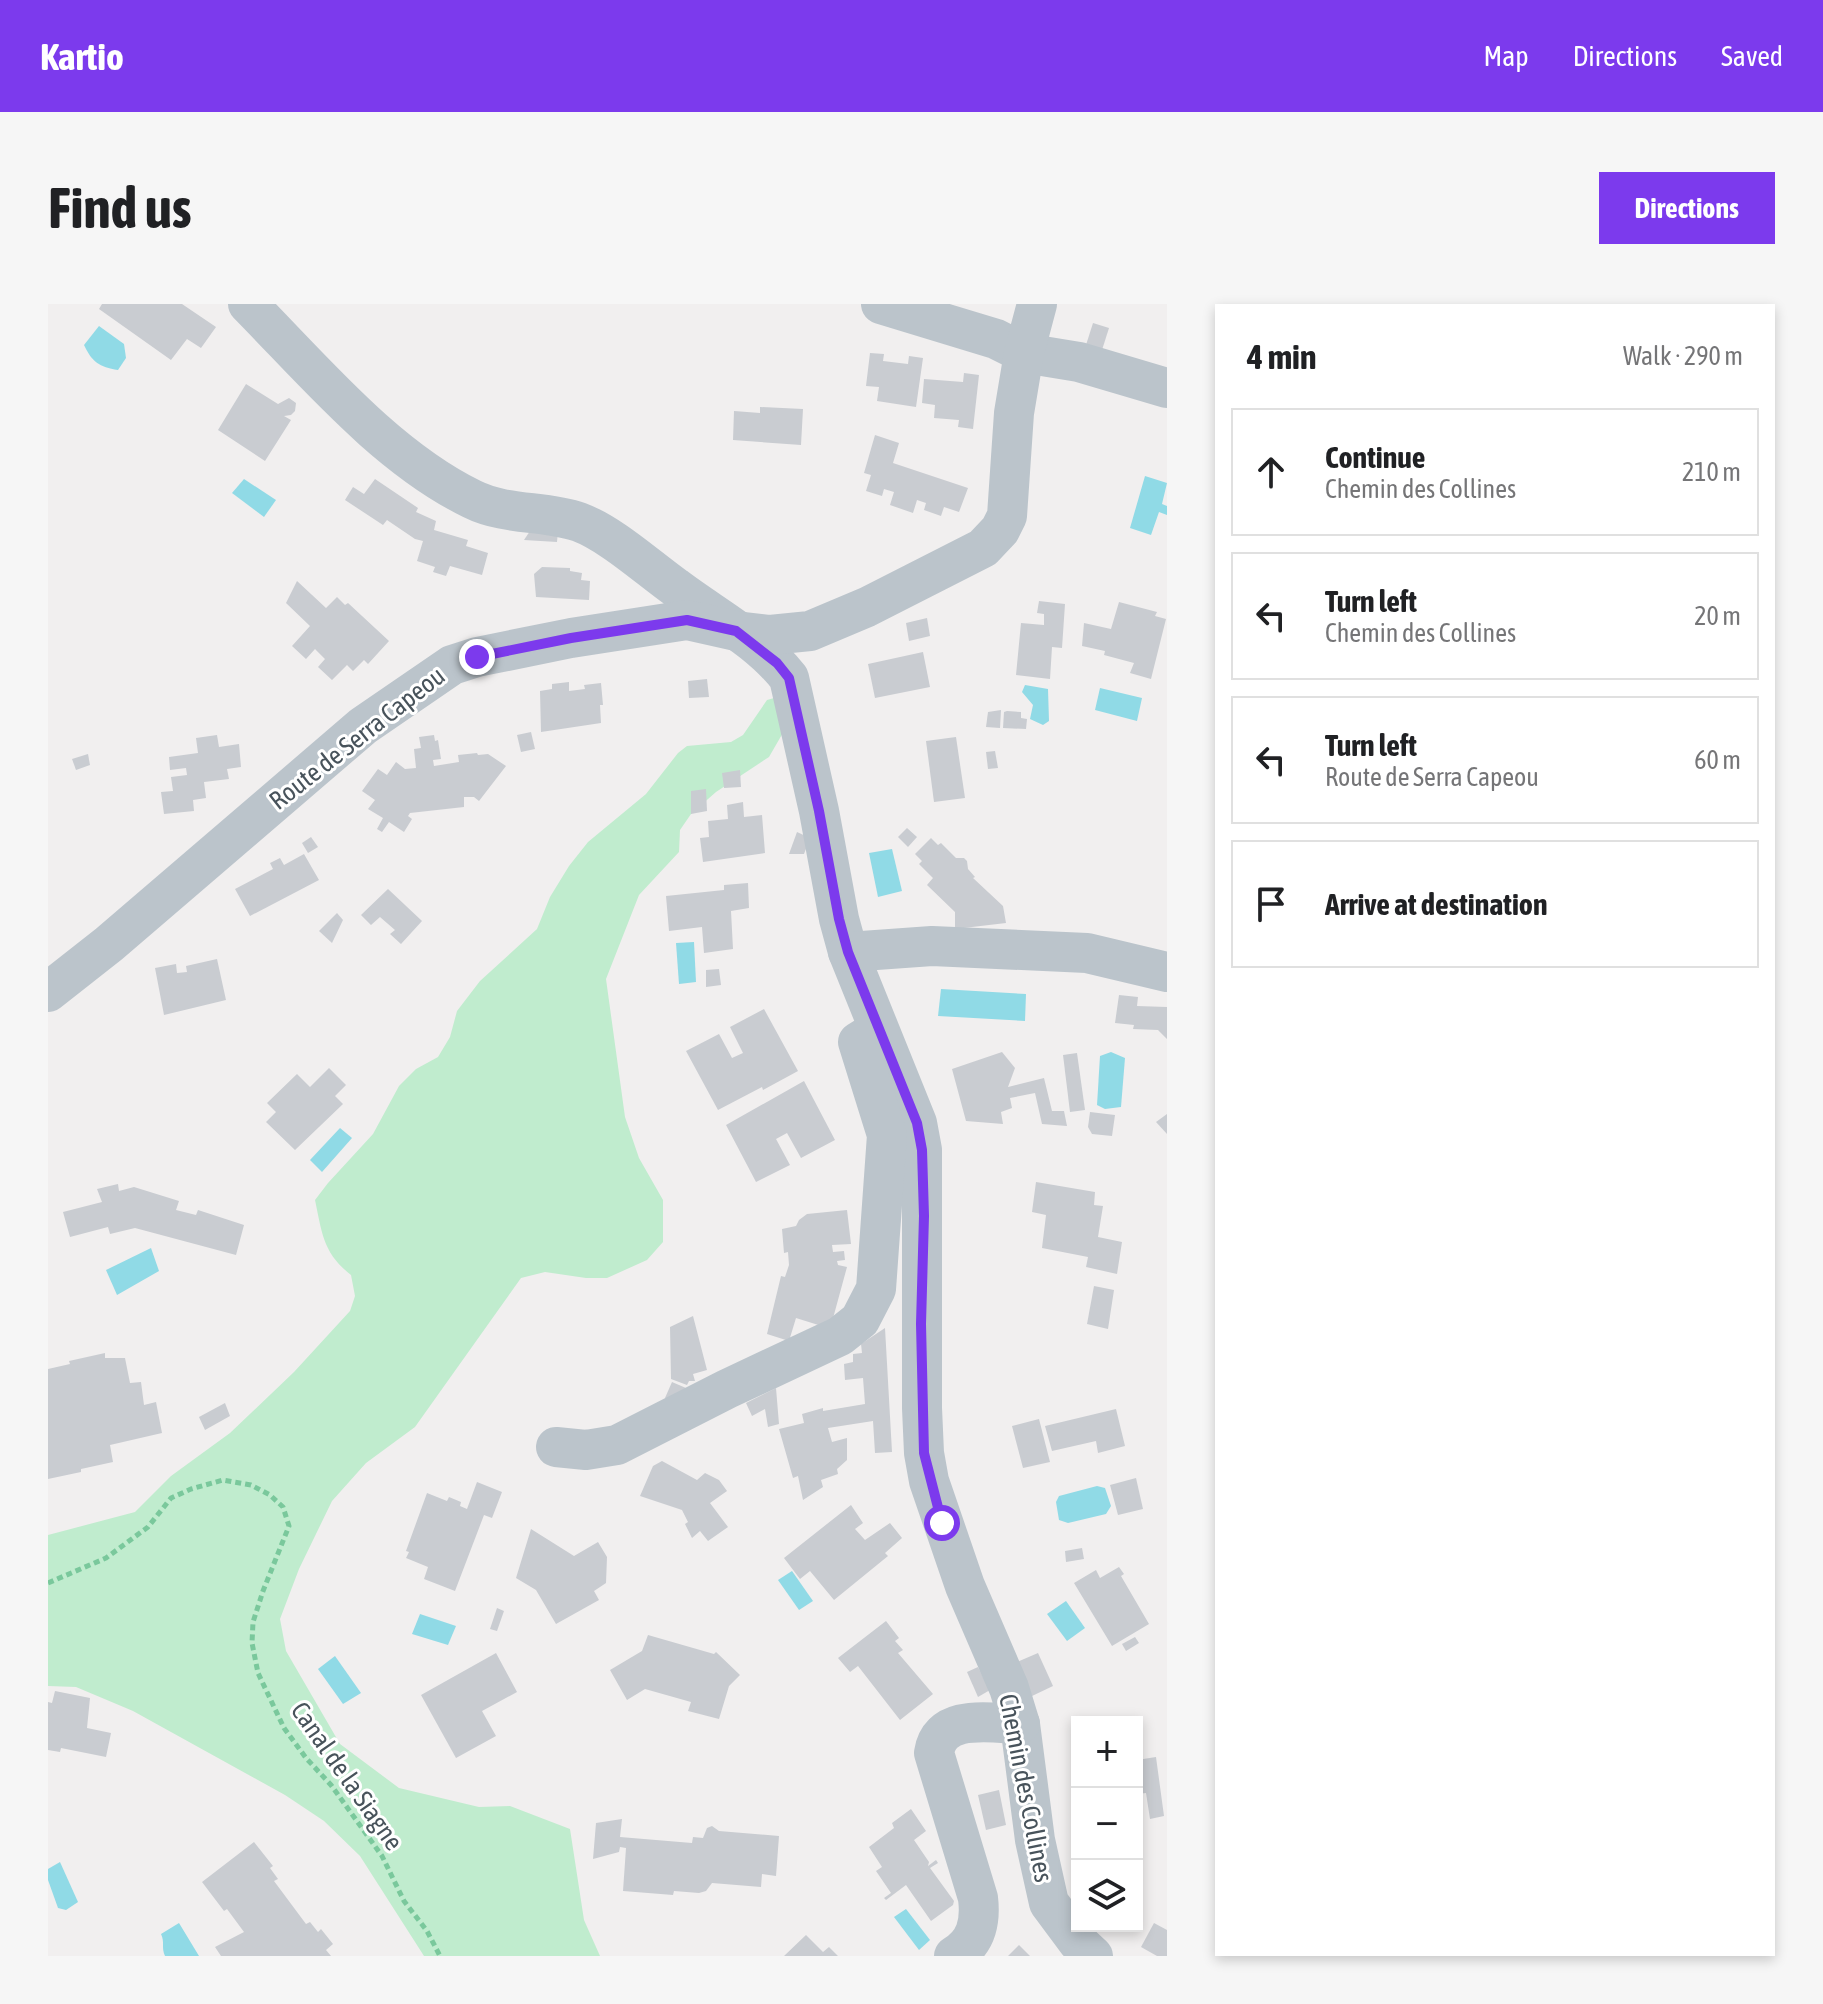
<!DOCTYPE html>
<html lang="en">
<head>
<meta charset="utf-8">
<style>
	body { margin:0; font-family:"Asap Condensed",sans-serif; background:#f6f6f6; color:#202124 }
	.controls { position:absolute; right:24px; bottom:24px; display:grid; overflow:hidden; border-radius:0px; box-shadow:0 4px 12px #0003 }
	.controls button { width:72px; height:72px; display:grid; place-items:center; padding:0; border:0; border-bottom:2px solid #e0e0e0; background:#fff; color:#202124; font:40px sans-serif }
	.stop { position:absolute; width:24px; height:24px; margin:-18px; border:6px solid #7c3aed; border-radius:50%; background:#fff }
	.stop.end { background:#7c3aed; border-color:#fff; box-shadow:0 2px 8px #0008 }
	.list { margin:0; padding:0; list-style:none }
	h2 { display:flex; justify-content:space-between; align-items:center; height:104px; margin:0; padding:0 32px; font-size:34px }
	h2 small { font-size:26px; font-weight:400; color:#757577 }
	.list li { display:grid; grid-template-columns:52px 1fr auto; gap:24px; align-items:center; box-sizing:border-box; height:128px; margin:0 16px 16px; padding:0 16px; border:2px solid #e0e0e0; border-radius:0px }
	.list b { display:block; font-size:30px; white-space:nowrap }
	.list p { margin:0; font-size:26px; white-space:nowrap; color:#757577 }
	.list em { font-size:26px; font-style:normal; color:#757577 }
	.icon { flex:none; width:44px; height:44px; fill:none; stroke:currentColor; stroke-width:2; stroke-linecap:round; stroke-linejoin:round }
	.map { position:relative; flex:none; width:1119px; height:1652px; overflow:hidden; border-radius:0px }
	header { display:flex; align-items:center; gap:48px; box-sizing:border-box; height:112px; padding:0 40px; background:#7c3aed; color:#fff }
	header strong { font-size:38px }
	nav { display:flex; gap:44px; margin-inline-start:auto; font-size:28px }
	.intro { display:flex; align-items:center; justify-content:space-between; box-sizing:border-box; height:192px; padding:0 48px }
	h1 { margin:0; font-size:56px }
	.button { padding:20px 36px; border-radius:0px; background:#7c3aed; color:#fff; font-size:28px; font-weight:700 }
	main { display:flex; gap:48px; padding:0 48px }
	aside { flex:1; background:#fff; border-radius:0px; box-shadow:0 4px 12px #0003 }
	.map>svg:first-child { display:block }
	.green { fill:#c0ecce }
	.water { fill:#90dae6 }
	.building { fill:#c9ccd1 }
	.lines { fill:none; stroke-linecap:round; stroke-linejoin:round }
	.path { stroke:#7ac89c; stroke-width:5; stroke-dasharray:6 4; stroke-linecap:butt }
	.minor { stroke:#bbc4cb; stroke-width:40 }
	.route { stroke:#7c3aed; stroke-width:10 }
	.labels { text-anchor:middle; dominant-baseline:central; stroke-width:6; stroke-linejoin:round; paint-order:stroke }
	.street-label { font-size:26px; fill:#48535b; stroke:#fff }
</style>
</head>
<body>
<header>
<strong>Kartio</strong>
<nav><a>Map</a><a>Directions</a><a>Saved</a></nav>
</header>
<div class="intro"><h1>Find us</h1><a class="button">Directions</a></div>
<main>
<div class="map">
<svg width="1119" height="1652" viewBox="0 0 1119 1652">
	<rect width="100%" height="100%" fill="#f1efef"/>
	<path class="green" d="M 726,394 L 736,427 L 721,453 L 668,488 L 643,510 L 632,526 L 631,548 L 591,591 L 558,675 L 577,813 L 591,854 L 615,896 L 615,938 L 599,956 L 559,974 L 538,974 L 497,968 L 473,974 L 367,1123 L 318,1159 L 284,1197 L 251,1265 L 232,1315 L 238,1347 L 292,1440 L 351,1484 L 431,1503 L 462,1502 L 522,1525 L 536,1616 L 552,1652 L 376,1652 L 312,1552 L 276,1517 L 237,1491 L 85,1407 L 28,1383 L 0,1382 L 0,1231 L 87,1208 L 123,1172 L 182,1129 L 246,1068 L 302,1007 L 307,992 L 303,971 C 275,949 274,929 267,896 L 280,879 L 325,830 L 351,782 L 368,765 L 390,753 L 402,733 L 409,707 L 432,677 L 489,625 L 502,593 L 521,562 L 540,538 L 598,490 L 630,449 L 639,442 L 683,438 L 695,431 L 719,396 Z"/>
	<g class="water">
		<path d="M 51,22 L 76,40 L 78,54 L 70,66 C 51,63 44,58 36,41 Z"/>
		<polygon points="1097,172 1119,179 1114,200 1119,202 1119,211 1111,208 1103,231 1082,224"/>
		<polygon points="196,175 228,196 216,213 184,189"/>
		<polygon points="977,381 1000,385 1001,417 995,421 982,415 985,401 974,388"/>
		<polygon points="1052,384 1094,394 1089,417 1047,406"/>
		<polygon points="844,545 854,587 830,593 821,549"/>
		<polygon points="646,638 648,678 631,680 628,639"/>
		<polygon points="893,685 978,690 977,717 890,712"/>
		<polygon points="1063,748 1077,754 1073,803 1057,805 1049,801 1052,752"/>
		<polygon points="292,824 304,834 274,868 262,856"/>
		<polygon points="103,944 111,967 69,991 58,966"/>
		<polygon points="1049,1182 1057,1184 1063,1202 1058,1210 1020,1219 1011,1216 1008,1198 1011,1192"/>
		<polygon points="744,1267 765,1297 751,1306 730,1276"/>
		<polygon points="1018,1297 1037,1324 1019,1337 999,1310"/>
		<polygon points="372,1310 408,1322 400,1341 364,1330"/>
		<polygon points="287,1352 313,1389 295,1400 270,1365"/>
		<polygon points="12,1558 30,1598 18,1606 10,1604 0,1576 0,1565"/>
		<polygon points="858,1605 882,1636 871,1646 846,1613"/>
		<path d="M 131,1619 L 151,1652 L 117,1652 C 113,1644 117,1638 113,1630 Z"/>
	</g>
	<g class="building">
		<polygon points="54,0 134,0 168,23 153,44 139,35 123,56 51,5"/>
		<polygon points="1045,19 1061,24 1054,46 1038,41"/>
		<polygon points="822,49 836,50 835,57 860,60 861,52 875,54 868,103 829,97 831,83 818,82"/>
		<polygon points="916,69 931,71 925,125 910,123 911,116 886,114 887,101 874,99 876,75 915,78"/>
		<polygon points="198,80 230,100 241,94 248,99 247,107 243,111 236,112 243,116 217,157 170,126"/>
		<polygon points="712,103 755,105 753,141 685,136 686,107 712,109"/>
		<polygon points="827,131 851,139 845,159 920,184 911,208 896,203 893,212 876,206 878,199 869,196 865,209 842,201 846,188 836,185 834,192 818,187 823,171 816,169"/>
		<polygon points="327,175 370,204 368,208 388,217 386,226 420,236 418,242 440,249 434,271 402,262 398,272 385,268 387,263 369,257 375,237 367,235 339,216 335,221 297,196 305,183 316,190"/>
		<polygon points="484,224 510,227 509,238 476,236"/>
		<polygon points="494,263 522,264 522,267 534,269 533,276 542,277 541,296 488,293 486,270"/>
		<polygon points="249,277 278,304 289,293 297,301 300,299 341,337 320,360 316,356 305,367 299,361 284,376 270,363 277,355 267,345 258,355 244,342 262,322 238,299"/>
		<polygon points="991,297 1017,300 1014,344 1004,343 1002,375 968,371 973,319 996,321 996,310 989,309"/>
		<polygon points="1071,298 1109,308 1107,312 1118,315 1103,375 1082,369 1086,359 1056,351 1057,347 1034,342 1036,319 1063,325"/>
		<polygon points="879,314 882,332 861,337 858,319"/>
		<polygon points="875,348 882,383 827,394 820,360"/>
		<polygon points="659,375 661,393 641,394 640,377"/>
		<polygon points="521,378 521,387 537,385 536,381 553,379 555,401 552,401 553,419 493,428 492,387 504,385 504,380"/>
		<polygon points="953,406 952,424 938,423 940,408"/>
		<polygon points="959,407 973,408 973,414 979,415 978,425 955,424 956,408"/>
		<polygon points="483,428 487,445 473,448 469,431"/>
		<polygon points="169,431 171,443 191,440 193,463 179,465 181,475 156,478 158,494 145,496 146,507 116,510 113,488 125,487 123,473 139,471 138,464 122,466 121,453 150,449 148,434"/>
		<polygon points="386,431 387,437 390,436 393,455 385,456 386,462 411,458 410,451 429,449 430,451 440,450 458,462 431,497 426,493 416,493 416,503 362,509 360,512 364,515 356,528 341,518 334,528 329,525 335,514 320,505 327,496 314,487 330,465 339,471 348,458 357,465 368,464 366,445 373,444 371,433"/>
		<polygon points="908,433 917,494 886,498 878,437"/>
		<polygon points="947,447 950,464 940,465 938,448"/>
		<polygon points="40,450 42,461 28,466 24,455"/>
		<polygon points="692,466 693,483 676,484 674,469"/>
		<polygon points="658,485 659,507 643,510 643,487"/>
		<polygon points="695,498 696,513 714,511 717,549 655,558 652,534 661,533 660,517 680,515 679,501"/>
		<polygon points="859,524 869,533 860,543 850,533"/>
		<polygon points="749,528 762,534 756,550 741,550"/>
		<polygon points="263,533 270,543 260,549 254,539"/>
		<polygon points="883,534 890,541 893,539 908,554 916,554 919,557 920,565 927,573 925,574 955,602 958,619 907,625 907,608 879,581 885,574 871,560 874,557 867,550"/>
		<polygon points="256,550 271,576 202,612 187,585 225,565 222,559 232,554 236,561"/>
		<polygon points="700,579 701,604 683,607 685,645 656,649 654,623 621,627 618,592 676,586 676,581"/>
		<polygon points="340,585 374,617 353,640 342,630 347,626 332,613 323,621 313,611"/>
		<polygon points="289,609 295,616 284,639 271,627"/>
		<polygon points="169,655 178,696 116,711 107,664 128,660 129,669 139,668 138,662"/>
		<polygon points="671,665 673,681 658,683 658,666"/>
		<polygon points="1071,691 1090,693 1089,702 1119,703 1119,735 1110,726 1085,725 1086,721 1067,719"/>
		<polygon points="716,705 750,767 715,786 714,783 670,806 638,747 671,730 684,754 695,749 682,723"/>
		<polygon points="954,748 967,764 960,783 996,774 1004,807 1016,807 1019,822 994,820 987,789 962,794 964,804 953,808 955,820 918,817 904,765"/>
		<polygon points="1029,749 1037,806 1022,808 1015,751"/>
		<polygon points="281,764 298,781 287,792 295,800 247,846 218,818 228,808 219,799 249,770 262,783"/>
		<polygon points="756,777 787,836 753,854 739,829 728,835 742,861 708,878 678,821"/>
		<polygon points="1042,808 1067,811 1064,832 1044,830 1040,823"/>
		<polygon points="1119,810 1119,830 1108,818"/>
		<polygon points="988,878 1047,888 1046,901 1055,902 1050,933 1074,938 1069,970 1038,963 1040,953 994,944 998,911 984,908"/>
		<polygon points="70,880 71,887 86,883 131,897 128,906 148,911 150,906 196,921 188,951 87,924 62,930 60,923 22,933 15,908 54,898 49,885"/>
		<polygon points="799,906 803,940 784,941 785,948 796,947 797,956 789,957 790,961 799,963 784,1018 780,1024 748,1014 741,1037 719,1030 733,972 737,973 741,961 740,948 736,949 734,925 748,922 751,916 759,910"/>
		<polygon points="1046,982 1066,986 1060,1025 1039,1020"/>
		<polygon points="645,1012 659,1066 645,1070 647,1077 641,1077 639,1081 623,1075 622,1023"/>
		<polygon points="837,1024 844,1148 827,1149 825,1117 780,1124 784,1138 799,1134 799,1156 789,1165 790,1170 773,1176 775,1183 755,1196 750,1172 745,1174 731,1125 756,1119 754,1110 775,1104 775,1107 817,1100 815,1074 797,1076 796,1060 805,1058 805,1050 814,1049 813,1040"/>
		<polygon points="57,1049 57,1054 77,1054 82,1079 93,1078 96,1101 108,1098 114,1129 62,1141 65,1158 33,1165 33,1168 0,1175 0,1065 22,1060 21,1057"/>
		<polygon points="624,1078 638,1084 632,1100 617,1094"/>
		<polygon points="728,1084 731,1120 720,1123 717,1105 704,1112 698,1099"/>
		<polygon points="177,1099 182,1112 157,1126 151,1113"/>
		<polygon points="1068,1105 1077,1142 1050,1149 1048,1137 1004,1147 997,1122"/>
		<polygon points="991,1115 1002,1158 975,1164 964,1122"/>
		<polygon points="614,1157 649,1176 657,1169 671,1176 679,1187 662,1199 680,1223 660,1237 652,1227 644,1234 637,1220 640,1218 634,1206 592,1192 605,1162"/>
		<polygon points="1088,1174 1095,1205 1070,1211 1062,1181"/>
		<polygon points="429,1178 454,1188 444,1214 436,1211 407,1287 376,1275 380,1263 358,1254 361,1248 358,1247 379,1189 399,1197 401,1193 413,1198 412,1202 419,1205"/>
		<polygon points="803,1201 815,1219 807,1225 817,1236 842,1219 854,1234 837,1249 840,1252 786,1296 762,1267 752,1275 736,1254"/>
		<polygon points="483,1225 526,1252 550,1238 559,1253 558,1279 546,1287 551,1296 508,1320 488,1286 468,1274"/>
		<polygon points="1034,1244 1036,1255 1018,1258 1017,1247"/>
		<polygon points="1071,1263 1076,1270 1073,1272 1101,1320 1064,1342 1026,1279 1048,1266 1052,1274"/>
		<polygon points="449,1304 456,1307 449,1327 442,1325"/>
		<polygon points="838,1317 851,1334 847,1337 855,1346 850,1349 885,1390 852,1416 810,1362 802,1368 790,1354"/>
		<polygon points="600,1331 666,1350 668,1348 692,1371 681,1382 671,1415 640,1407 643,1398 597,1385 579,1396 562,1366 594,1347"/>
		<polygon points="1087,1333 1091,1339 1078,1347 1074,1340"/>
		<polygon points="448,1349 469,1388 434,1407 448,1432 408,1454 373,1391"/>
		<polygon points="990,1349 1005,1382 984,1392 969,1358"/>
		<polygon points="930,1363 942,1386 930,1393 919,1368"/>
		<polygon points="7,1387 42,1394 39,1424 63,1429 58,1453 13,1444 12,1448 0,1446 0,1398 4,1399"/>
		<polygon points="1108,1453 1116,1512 1102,1515 1098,1489 1089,1490 1089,1456"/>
		<polygon points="951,1486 958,1521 938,1526 930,1491"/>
		<polygon points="863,1505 878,1527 866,1536 881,1558 880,1562 888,1556 890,1559 882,1564 906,1597 905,1601 883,1617 858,1581 838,1596 836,1594 843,1589 828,1567 834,1563 821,1543 846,1524 844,1519"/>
		<polygon points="574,1515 572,1533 644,1539 645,1533 655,1534 659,1524 664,1522 671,1527 731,1532 728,1572 714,1570 713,1583 664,1579 658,1587 651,1589 626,1587 625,1591 575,1587 578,1544 572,1543 571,1548 545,1555 548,1519"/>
		<polygon points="206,1538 225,1562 222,1564 230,1575 226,1577 258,1620 262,1618 270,1628 273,1625 285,1640 278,1646 283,1652 173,1652 167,1643 196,1628 179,1605 176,1607 154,1578"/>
		<polygon points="1106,1619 1119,1626 1119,1652 1109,1652 1093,1643"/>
		<polygon points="758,1631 775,1648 781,1643 790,1652 736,1652"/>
		<polygon points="971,1641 982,1652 960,1652"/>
	</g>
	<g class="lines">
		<polyline class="path" points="0,1279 58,1254 100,1223 123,1194 143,1185 175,1176 203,1181 222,1191 235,1203 241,1222 215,1287 205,1318 204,1339 210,1369 236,1424 258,1454 283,1481 334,1552 356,1597 379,1627 392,1652"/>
		<g class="minor">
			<path d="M 200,0 C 267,68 338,153 424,195 C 458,212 497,206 531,218 C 563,230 599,263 627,283 C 665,312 712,336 741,374 L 771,507 L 791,615 L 800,648 L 869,819 L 874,846 L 874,1104 L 876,1149 L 881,1177 L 917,1282 L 961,1384 L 972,1420 L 987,1536 L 1001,1599 L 1030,1638 L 1045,1652"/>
			<polyline points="833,0 948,35 976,49 1031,58 1119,84"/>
			<polyline points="800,648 884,642 1039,649 1119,668"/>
			<polyline points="0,688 61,640 315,422 404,361 429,353 523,334 639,316 688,327 722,331 762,327 819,303 935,244 952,226 959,212 966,109 976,49 989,0"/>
			<polyline points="508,1143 538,1146 569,1141 679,1085 792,1032 812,1016 828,985 839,831 810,738 818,733"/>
			<path d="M 906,1652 C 928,1639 933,1619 930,1594 L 886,1449 C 892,1409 941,1419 972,1420"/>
		</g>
	</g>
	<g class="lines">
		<polyline class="route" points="429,353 523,334 639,316 688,327 729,359 741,374 771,507 791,615 800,648 869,819 874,846 876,912 873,1020 876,1149 894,1219"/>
	</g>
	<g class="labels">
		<g class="street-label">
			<text transform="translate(309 434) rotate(-38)">Route de Serra Capeou</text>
			<text transform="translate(299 1472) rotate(55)">Canal de la Siagne</text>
			<text transform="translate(978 1484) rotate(79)">Chemin des Collines</text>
		</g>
	</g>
</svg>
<div class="controls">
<button>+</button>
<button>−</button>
<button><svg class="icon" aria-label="layers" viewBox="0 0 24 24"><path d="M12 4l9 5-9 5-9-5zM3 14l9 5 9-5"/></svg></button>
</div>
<div class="stop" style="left:894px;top:1219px"></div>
<div class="stop end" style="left:429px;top:353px"></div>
</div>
<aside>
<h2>4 min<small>Walk · 290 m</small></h2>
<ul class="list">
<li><svg class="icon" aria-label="ahead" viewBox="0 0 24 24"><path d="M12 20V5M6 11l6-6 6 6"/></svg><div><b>Continue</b><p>Chemin des Collines</p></div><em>210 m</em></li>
<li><svg class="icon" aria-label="left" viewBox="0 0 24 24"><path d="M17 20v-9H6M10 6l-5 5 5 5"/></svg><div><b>Turn left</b><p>Chemin des Collines</p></div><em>20 m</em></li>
<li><svg class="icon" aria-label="left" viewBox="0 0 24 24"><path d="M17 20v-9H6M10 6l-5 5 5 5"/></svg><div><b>Turn left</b><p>Route de Serra Capeou</p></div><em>60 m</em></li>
<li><svg class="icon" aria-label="arrive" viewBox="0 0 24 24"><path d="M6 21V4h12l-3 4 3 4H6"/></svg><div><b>Arrive at destination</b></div></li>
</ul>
</aside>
</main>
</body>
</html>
